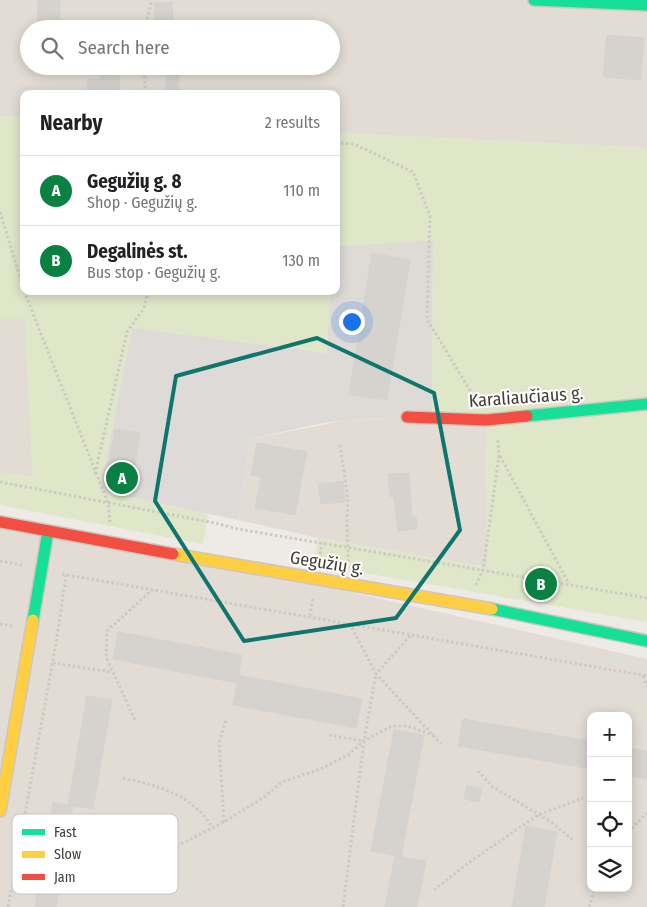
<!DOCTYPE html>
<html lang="en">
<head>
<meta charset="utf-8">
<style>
	body { margin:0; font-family:"Fira Sans Condensed",sans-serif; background:#f6f6f6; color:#202124 }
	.controls { position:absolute; right:15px; bottom:15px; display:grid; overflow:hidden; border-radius:10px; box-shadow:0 2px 12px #0003 }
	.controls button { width:45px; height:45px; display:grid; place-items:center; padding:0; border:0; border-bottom:1px solid #e0e0e0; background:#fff; color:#202124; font:25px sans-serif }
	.you { position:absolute; left:351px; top:321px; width:18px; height:18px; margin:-12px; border:4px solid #fff; border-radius:50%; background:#1a73e8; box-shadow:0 0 0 8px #1a73e833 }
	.badge { display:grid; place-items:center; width:32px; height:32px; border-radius:50%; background:#0b8043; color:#fff; font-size:16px; font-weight:700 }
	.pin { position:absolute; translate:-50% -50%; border:2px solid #fff; box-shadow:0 1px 5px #0006 }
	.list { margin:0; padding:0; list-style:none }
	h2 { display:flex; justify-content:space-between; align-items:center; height:65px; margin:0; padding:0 20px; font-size:21px }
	h2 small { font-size:16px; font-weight:400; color:#757577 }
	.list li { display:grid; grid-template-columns:32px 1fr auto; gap:15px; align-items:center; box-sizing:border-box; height:70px; padding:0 20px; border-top:1px solid #e0e0e0 }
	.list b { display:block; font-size:19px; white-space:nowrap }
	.list p { margin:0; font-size:16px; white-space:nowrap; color:#757577 }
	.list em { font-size:16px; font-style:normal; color:#757577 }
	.icon { flex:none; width:28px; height:28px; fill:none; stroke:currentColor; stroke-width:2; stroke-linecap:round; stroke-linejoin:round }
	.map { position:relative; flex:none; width:647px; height:907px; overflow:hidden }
	.search { position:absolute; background:#fff; box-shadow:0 2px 12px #0003; left:20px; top:20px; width:320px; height:55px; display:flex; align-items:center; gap:12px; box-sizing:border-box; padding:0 18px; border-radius:28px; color:#757577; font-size:19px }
	.panel { position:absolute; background:#fff; box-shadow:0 2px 12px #0003; left:20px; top:90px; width:320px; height:205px; border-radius:10px }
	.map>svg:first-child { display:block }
	.residential { fill:#e2dcd5; fill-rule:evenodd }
	.industrial { fill:#dedad5 }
	.green { fill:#dfe7c8 }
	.parking { fill:#dddad8 }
	.building { fill:#d6d2ce; stroke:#d6d2cd }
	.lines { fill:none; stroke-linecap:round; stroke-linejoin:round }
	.fast-casing { stroke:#ccc7bf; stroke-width:14 }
	.slow-casing { stroke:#ccc7bf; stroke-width:14 }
	.jam-casing { stroke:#ccc7bf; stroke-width:14 }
	.path { stroke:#cccac6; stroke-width:3; stroke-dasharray:2.5 2.5; stroke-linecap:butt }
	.fast { stroke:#16e098; stroke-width:11 }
	.slow { stroke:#ffcf43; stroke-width:11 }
	.jam { stroke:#f24e42; stroke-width:11 }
	.marked { fill:none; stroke:#0f766e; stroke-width:4; stroke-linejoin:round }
	.labels { text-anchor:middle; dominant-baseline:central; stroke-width:4; stroke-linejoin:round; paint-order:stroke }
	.street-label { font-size:18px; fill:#433c35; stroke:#fff }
	.key { fill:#fff; stroke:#c7c4c2; stroke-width:1 }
	.key-label { font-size:14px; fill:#433c35 }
</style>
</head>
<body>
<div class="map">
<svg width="647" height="907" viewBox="0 0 647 907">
	<rect width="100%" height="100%" fill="#eeebe7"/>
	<g class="residential">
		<path d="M 0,0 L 599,0 L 647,5 L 647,148 L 336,133 L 336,94 L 24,94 L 24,117 L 0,116 ZM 29,29 L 331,29 L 331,66 L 29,66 Z"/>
		<polygon points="0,319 25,319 33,477 0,473"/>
		<polygon points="407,417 486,420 487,567 318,538 238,520 250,439 347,420"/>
		<path d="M 0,522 L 213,561 L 647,659 L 647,907 L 0,907 ZM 591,716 L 628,716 L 628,888 L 591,888 Z"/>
	</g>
	<polygon class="industrial" points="433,240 432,419 407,417 359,419 323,423 330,291 336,291 336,246"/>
	<g class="green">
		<polygon points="0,116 24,117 24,291 330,291 327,353 132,328 100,491 208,514 203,544 0,505 0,473 33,477 25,319 0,319"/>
		<polygon points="336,133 647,148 647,622 313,564 318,538 487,567 486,420 432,419 433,241 336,246"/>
	</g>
	<polygon class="parking" points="132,328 327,353 323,423 250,439 238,520 100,491"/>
	<g class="building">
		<polygon points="38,0 60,0 60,24 37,23"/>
		<polygon points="172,2 173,23 155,24 154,3"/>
		<polygon points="607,35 644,38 640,80 603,77"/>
		<polygon points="101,70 120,70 119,94 87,94 88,79 100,79"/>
		<polygon points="166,75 179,75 178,94 166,94"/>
		<polygon points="372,253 410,260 387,400 349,394"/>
		<polygon points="115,429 140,433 134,468 122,466 121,471 108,469"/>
		<polygon points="257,443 307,452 295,515 255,508 261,477 251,475"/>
		<polygon points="409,473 412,516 416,516 417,529 398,531 394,497 390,497 388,474"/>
		<polygon points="343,481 345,502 321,504 318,484"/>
		<polygon points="118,632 242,655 237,683 113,659"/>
		<polygon points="238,675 362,699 356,728 233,705"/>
		<polygon points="87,696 112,700 93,809 73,806 56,907 35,907 53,802 68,805"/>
		<polygon points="463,719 591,741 591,769 458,746"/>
		<polygon points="394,730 424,735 401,857 426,861 417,907 385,907 395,855 371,851"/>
		<polygon points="628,748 647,751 647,779 628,775"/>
		<polygon points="467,785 482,788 479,802 464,799"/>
		<polygon points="526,826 557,832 544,907 512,907"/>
	</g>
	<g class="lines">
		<defs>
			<g id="fast">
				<polyline points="534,0 647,5"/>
				<polyline points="527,416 647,404"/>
				<polyline points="492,609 647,641"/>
				<polyline points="33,620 48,531"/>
			</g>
			<g id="slow">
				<polyline points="173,554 492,609"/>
				<polyline points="0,811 33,620"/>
			</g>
			<g id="jam">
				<polyline points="407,417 486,420 527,416"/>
				<polyline points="0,522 173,554"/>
			</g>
		</defs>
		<use href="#fast" class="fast-casing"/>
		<use href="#slow" class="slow-casing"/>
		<use href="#jam" class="jam-casing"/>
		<g class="path">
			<polyline points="144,29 152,0"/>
			<polyline points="143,66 146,94"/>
			<polyline points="336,143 354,144 413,172 430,216 427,319 475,399"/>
			<polyline points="0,212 24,290"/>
			<polyline points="24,291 108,503 110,523"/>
			<polyline points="340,445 348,500 347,514 348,563"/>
			<polyline points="500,456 569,584"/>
			<polyline points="95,474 127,332 144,308 148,291"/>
			<polyline points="0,482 215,523 238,529 647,598"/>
			<polyline points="319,559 322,543"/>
			<polyline points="0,561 22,565"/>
			<polyline points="62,574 647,676"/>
			<polyline points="476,585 483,570 499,456 498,439"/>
			<polyline points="310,616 313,598"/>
			<polyline points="0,624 12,626"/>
			<polyline points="410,636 376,674 441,744"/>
			<polyline points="53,663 112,672"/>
			<polyline points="643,676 647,687"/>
			<polyline points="135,720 106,657 107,631 153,589"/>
			<polyline points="329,735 363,741"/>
			<polyline points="478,771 493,787 551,822 574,841"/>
			<path d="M 123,778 C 149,784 177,790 197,809 C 203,814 208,821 212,827"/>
			<polyline points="224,822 219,743 226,720"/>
			<polyline points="628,832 647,813"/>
			<polyline points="88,867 111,871 150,864 181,844 224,822 264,797 282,782 321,769 348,755 364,741 392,726 407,726 433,735"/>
			<polyline points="434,890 471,861 538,815 583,798"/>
			<polyline points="8,907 56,644 66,575"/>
			<polyline points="343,907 364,741 376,674 351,626"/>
			<polyline points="589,907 595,888"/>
		</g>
		<use href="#fast" class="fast"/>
		<use href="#slow" class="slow"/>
		<use href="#jam" class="jam"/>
	</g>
	<path class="marked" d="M 317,338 L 434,393 L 460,530 L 396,618 L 244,641 L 155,501 L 176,376 Z"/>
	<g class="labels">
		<g class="street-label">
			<text transform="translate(526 397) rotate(-4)">Karaliaučiaus g.</text>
			<text transform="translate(327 563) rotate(9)">Gegužių g.</text>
		</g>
	</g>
	<rect x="12" y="814" width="166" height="80" rx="8" class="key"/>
	<rect x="22" y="829" width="23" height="6" fill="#16e098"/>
	<rect x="22" y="851" width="23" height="7" fill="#ffcf43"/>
	<rect x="22" y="874" width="23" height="6" fill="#f24e42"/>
	<g class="key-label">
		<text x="54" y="837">Fast</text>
		<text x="54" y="859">Slow</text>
		<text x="54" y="882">Jam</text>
	</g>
</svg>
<div class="controls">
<button>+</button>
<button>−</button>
<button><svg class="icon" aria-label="locate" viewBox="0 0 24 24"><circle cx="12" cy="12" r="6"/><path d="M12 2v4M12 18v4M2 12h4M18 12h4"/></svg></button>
<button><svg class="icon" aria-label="layers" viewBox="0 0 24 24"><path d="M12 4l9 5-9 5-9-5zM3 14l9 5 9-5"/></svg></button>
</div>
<div class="you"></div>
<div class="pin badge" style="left:122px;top:478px">A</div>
<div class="pin badge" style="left:541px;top:584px">B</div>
<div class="search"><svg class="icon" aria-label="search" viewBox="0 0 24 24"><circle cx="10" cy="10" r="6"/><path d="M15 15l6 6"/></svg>Search here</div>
<section class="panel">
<h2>Nearby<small>2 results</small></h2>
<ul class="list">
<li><span class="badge">A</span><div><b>Gegužių g. 8</b><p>Shop · Gegužių g.</p></div><em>110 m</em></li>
<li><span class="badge">B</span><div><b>Degalinės st.</b><p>Bus stop · Gegužių g.</p></div><em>130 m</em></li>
</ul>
</section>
</div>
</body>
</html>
